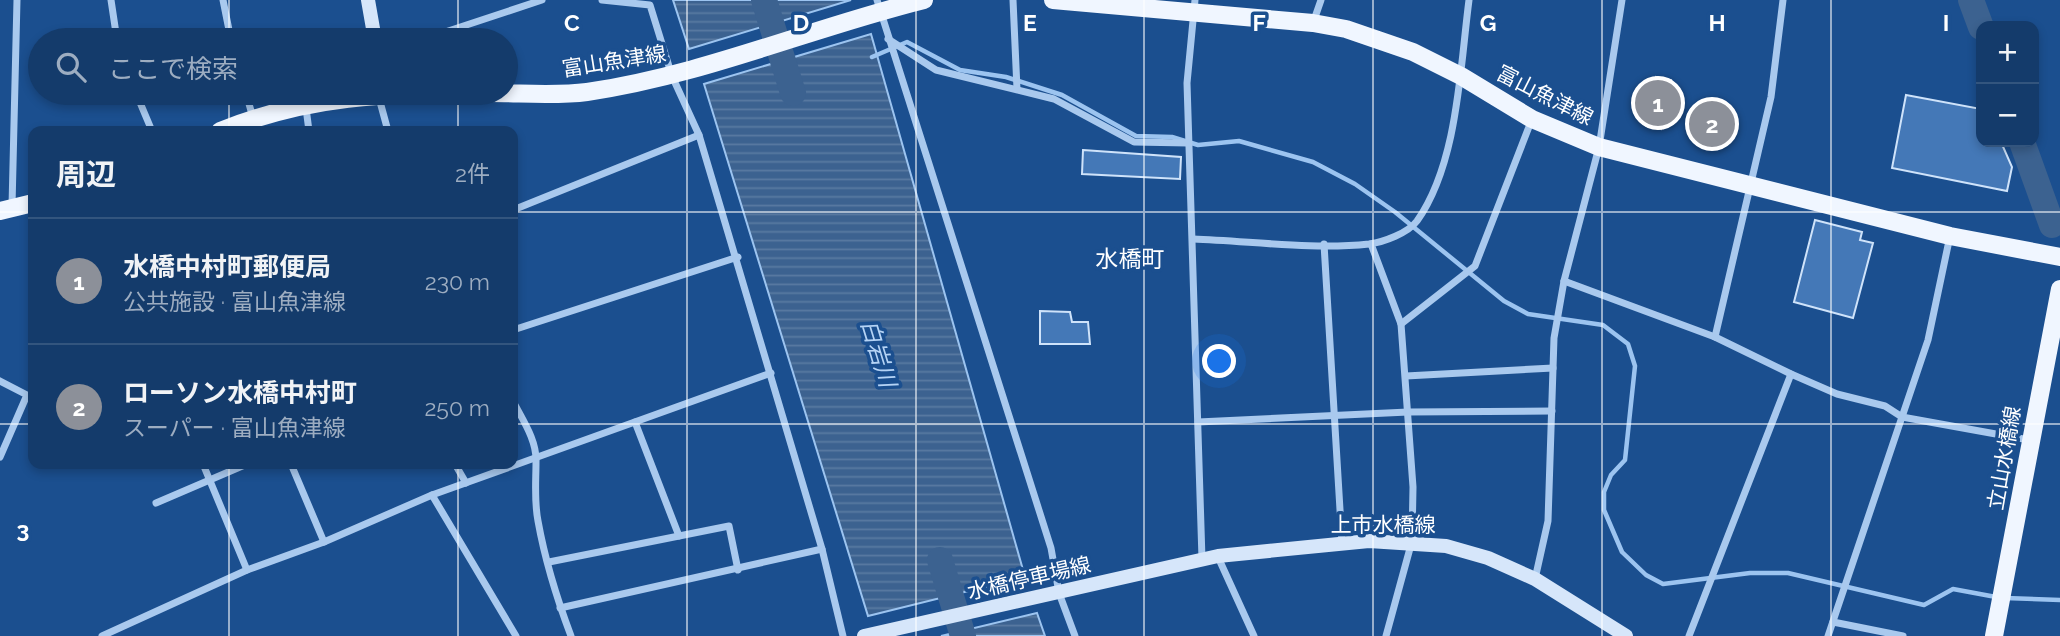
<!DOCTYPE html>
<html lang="ja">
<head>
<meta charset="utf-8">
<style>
	body { margin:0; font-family:Raleway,"Noto Sans JP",sans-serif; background:#214673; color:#f1f3f6 }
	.controls { position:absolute; right:21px; top:21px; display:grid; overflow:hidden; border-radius:14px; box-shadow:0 4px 10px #0003 }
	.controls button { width:63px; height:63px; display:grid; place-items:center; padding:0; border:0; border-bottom:2px solid #33557e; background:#143b6b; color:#f1f3f6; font:35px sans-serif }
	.you { position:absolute; left:1220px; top:362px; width:24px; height:24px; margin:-18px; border:5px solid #fff; border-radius:50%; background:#1a73e8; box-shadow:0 0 0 10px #1a73e833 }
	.badge { display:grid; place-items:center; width:46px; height:46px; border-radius:50%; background:#8c9099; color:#fff; font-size:23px; font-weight:700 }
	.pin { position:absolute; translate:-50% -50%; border:4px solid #fff; box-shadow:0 2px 7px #0006 }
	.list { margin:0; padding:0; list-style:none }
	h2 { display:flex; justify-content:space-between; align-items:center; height:91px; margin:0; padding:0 28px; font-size:30px }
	h2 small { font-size:23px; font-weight:400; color:#9dadc1 }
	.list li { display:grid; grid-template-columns:46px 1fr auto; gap:21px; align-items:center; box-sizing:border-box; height:126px; padding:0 28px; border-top:2px solid #33557e }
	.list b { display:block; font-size:26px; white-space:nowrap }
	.list p { margin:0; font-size:23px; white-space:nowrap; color:#9dadc1 }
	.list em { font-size:23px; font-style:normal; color:#9dadc1 }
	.icon { flex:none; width:38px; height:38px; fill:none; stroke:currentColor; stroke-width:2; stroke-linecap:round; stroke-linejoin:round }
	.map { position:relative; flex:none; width:2060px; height:636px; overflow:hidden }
	.search { position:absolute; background:#143b6b; box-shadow:0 4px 10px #0003; left:28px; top:28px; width:490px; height:77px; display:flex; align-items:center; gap:18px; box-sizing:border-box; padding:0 24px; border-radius:38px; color:#9dadc1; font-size:26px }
	.panel { position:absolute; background:#143b6b; box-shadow:0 4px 10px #0003; left:28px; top:126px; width:490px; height:343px; border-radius:14px }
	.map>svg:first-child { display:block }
	.water { fill:url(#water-rules); stroke:#9cc4f0; stroke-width:2 }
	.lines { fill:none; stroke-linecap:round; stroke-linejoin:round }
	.stream { stroke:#9cc4f0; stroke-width:4.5 }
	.river { stroke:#3c6290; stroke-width:26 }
	.building { fill:#4478b7; stroke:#cfe3fa; stroke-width:2 }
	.street { stroke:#a9c9ee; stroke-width:7 }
	.secondary { stroke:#d6e6fa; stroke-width:14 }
	.primary { stroke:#f0f6ff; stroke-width:18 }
	.grid { fill:none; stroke:#fff; stroke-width:2; stroke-opacity:0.55 }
	.labels { text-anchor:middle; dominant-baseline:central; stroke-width:7; stroke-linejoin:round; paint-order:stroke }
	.street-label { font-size:21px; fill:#fff; stroke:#1b4f8f }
	.neighbourhood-label { font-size:23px; fill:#fff; stroke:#1b4f8f }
	.water-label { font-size:23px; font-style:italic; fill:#b5d3f5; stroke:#1b4f8f }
	.grid-label { font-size:23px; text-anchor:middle; font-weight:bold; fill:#fff; stroke:#1b4f8f; stroke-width:7; stroke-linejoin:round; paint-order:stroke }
</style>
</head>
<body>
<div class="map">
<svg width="2060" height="636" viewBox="0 0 2060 636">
	<defs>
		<pattern id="water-rules" width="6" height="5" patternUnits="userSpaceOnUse" patternTransform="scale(1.75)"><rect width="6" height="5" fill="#3c6290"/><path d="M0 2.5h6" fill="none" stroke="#597aa1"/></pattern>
	</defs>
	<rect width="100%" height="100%" fill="#1b4f8f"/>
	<g class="water">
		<polygon points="673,0 851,0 689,49"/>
		<polygon points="871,34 1025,577 868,616 704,84"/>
		<polygon points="1037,613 1045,636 941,636"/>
	</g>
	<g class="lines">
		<g class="stream">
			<polyline points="872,57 907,42 960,70 1006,77 1062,95 1136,136 1172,137 1198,145 1239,141 1313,162 1355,184 1395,212 1504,301 1528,314 1603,325 1628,344 1635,366 1625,460 1611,475 1604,492 1604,510 1622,552 1646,575 1663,584 1750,573 1788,573 1924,605 1953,589 1996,597"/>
			<polyline points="2005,598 2060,600"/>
		</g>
		<g class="river">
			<polyline points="764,0 793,93"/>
			<polyline points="1971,0 1981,27"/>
			<polyline points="2022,142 2052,225"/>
			<polyline points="940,560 963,636"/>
		</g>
	</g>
	<g class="building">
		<polygon points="1656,77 1671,80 1661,129 1646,126"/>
		<polygon points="1906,95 1981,109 1981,142 2001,142 2012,167 2007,191 1892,168"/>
		<polygon points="1083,150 1181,157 1180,179 1082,174"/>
		<polygon points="1815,220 1862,232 1860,240 1873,243 1853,318 1794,302"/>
		<polygon points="1040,311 1070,312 1072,322 1088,322 1090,344 1040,344"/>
	</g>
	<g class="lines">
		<g class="street">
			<polyline points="111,0 117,40"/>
			<polyline points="223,0 231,40"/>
			<polyline points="602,0 650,5 672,76 699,135 822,549 843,636"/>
			<polyline points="877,0 1051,548 1059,593 1075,636"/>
			<polyline points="1013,0 1017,89"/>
			<polyline points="1195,0 1187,83 1202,559"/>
			<polyline points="1313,23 1321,0"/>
			<polyline points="888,39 936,70 1054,99 1134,142 1188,143"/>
			<polyline points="421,40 542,0"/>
			<polyline points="136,93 152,131"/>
			<polyline points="246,93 253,118"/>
			<polyline points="379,98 388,131"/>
			<polyline points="306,108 309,131"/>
			<polyline points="12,206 17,0"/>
			<polyline points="513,210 699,135"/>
			<path d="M 1193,239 C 1251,241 1312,250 1369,244 C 1384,242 1408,233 1417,221 C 1458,163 1460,68 1469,0"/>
			<polyline points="1324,244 1342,543"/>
			<polyline points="1371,244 1401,324 1413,487 1412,541 1386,636"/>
			<polyline points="1564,281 1715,337 1791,374 1837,394 1885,406 1902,417 2029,440"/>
			<polyline points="1401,324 1475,266 1532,119"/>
			<polyline points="513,330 738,257"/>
			<polyline points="1715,337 1771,97 1783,0"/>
			<polyline points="1406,376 1553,368"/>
			<polyline points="0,381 27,395 0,457"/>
			<path d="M 513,401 C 522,419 537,440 536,462 C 536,481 534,501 538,521 C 545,560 557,599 571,636"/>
			<polyline points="635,422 679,536"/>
			<polyline points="1198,422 1408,412 1552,411"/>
			<polyline points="203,464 247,570"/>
			<polyline points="291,464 324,542"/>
			<polyline points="455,464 466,483"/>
			<polyline points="432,495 516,636"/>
			<polyline points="156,503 247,464"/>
			<polyline points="1218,557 1254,636"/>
			<polyline points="549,562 729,526 738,570"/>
			<polyline points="1535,579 1548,521 1554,338 1564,281 1599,147 1622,0"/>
			<polyline points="560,608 822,549"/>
			<polyline points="1833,622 1903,636"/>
			<polyline points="102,636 247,570 324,542 432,495 771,373"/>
			<polyline points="1689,636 1791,374"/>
			<polyline points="1828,636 1928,340 1950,236"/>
		</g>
		<g class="secondary">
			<polyline points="368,0 375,40"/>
			<polyline points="864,636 1218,556 1369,541 1446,546 1488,558 1535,579 1626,636"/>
		</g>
		<g class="primary">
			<polyline points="1053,0 1313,23 1346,29 1413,52 1461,76 1532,119 1599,147 1950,236 2060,257"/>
			<path d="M 220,131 C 315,93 391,94 491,93 C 522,93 556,96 587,92 C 703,75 811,28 924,0"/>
			<polyline points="0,211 33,203"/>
			<polyline points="1994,636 2060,289"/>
		</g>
	</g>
	<path class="grid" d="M 229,0 L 229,40M 458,0 L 458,40M 687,0 L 687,636M 916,0 L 916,636M 1144,0 L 1144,636M 1373,0 L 1373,636M 1602,0 L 1602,636M 1831,0 L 1831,636M 229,93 L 229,131M 458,93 L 458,131M 0,212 L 33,212M 513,212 L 2060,212M 0,424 L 33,424M 513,424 L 2060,424M 229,464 L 229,636M 458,464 L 458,636"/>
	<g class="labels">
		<g class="street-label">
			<text transform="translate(614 61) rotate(-9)">富山魚津線</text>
			<text transform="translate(1545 95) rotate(27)">富山魚津線</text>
			<text transform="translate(2004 458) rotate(-80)">立山水橋線</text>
			<text x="1383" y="524">上市水橋線</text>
			<text transform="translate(1029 578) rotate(-13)">水橋停車場線</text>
		</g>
		<g class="neighbourhood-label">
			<text x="1130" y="258">水橋町</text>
		</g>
		<g class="water-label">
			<text transform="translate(879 353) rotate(73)">白岩川</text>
		</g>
	</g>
	<g class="grid-label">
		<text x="572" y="31">C</text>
		<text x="801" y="31">D</text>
		<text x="1030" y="31">E</text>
		<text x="1259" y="31">F</text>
		<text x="1488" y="31">G</text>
		<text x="1717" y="31">H</text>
		<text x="1946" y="31">I</text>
		<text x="23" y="538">3</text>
	</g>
</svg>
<div class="controls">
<button>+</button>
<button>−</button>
</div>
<div class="you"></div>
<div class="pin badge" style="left:1658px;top:103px">1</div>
<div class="pin badge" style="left:1712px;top:124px">2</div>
<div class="search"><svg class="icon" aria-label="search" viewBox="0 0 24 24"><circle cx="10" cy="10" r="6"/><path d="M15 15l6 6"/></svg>ここで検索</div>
<section class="panel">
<h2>周辺<small>2件</small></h2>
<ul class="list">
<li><span class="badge">1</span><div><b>水橋中村町郵便局</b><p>公共施設 · 富山魚津線</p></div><em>230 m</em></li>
<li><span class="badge">2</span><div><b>ローソン水橋中村町</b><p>スーパー · 富山魚津線</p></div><em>250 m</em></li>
</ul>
</section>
</div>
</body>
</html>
